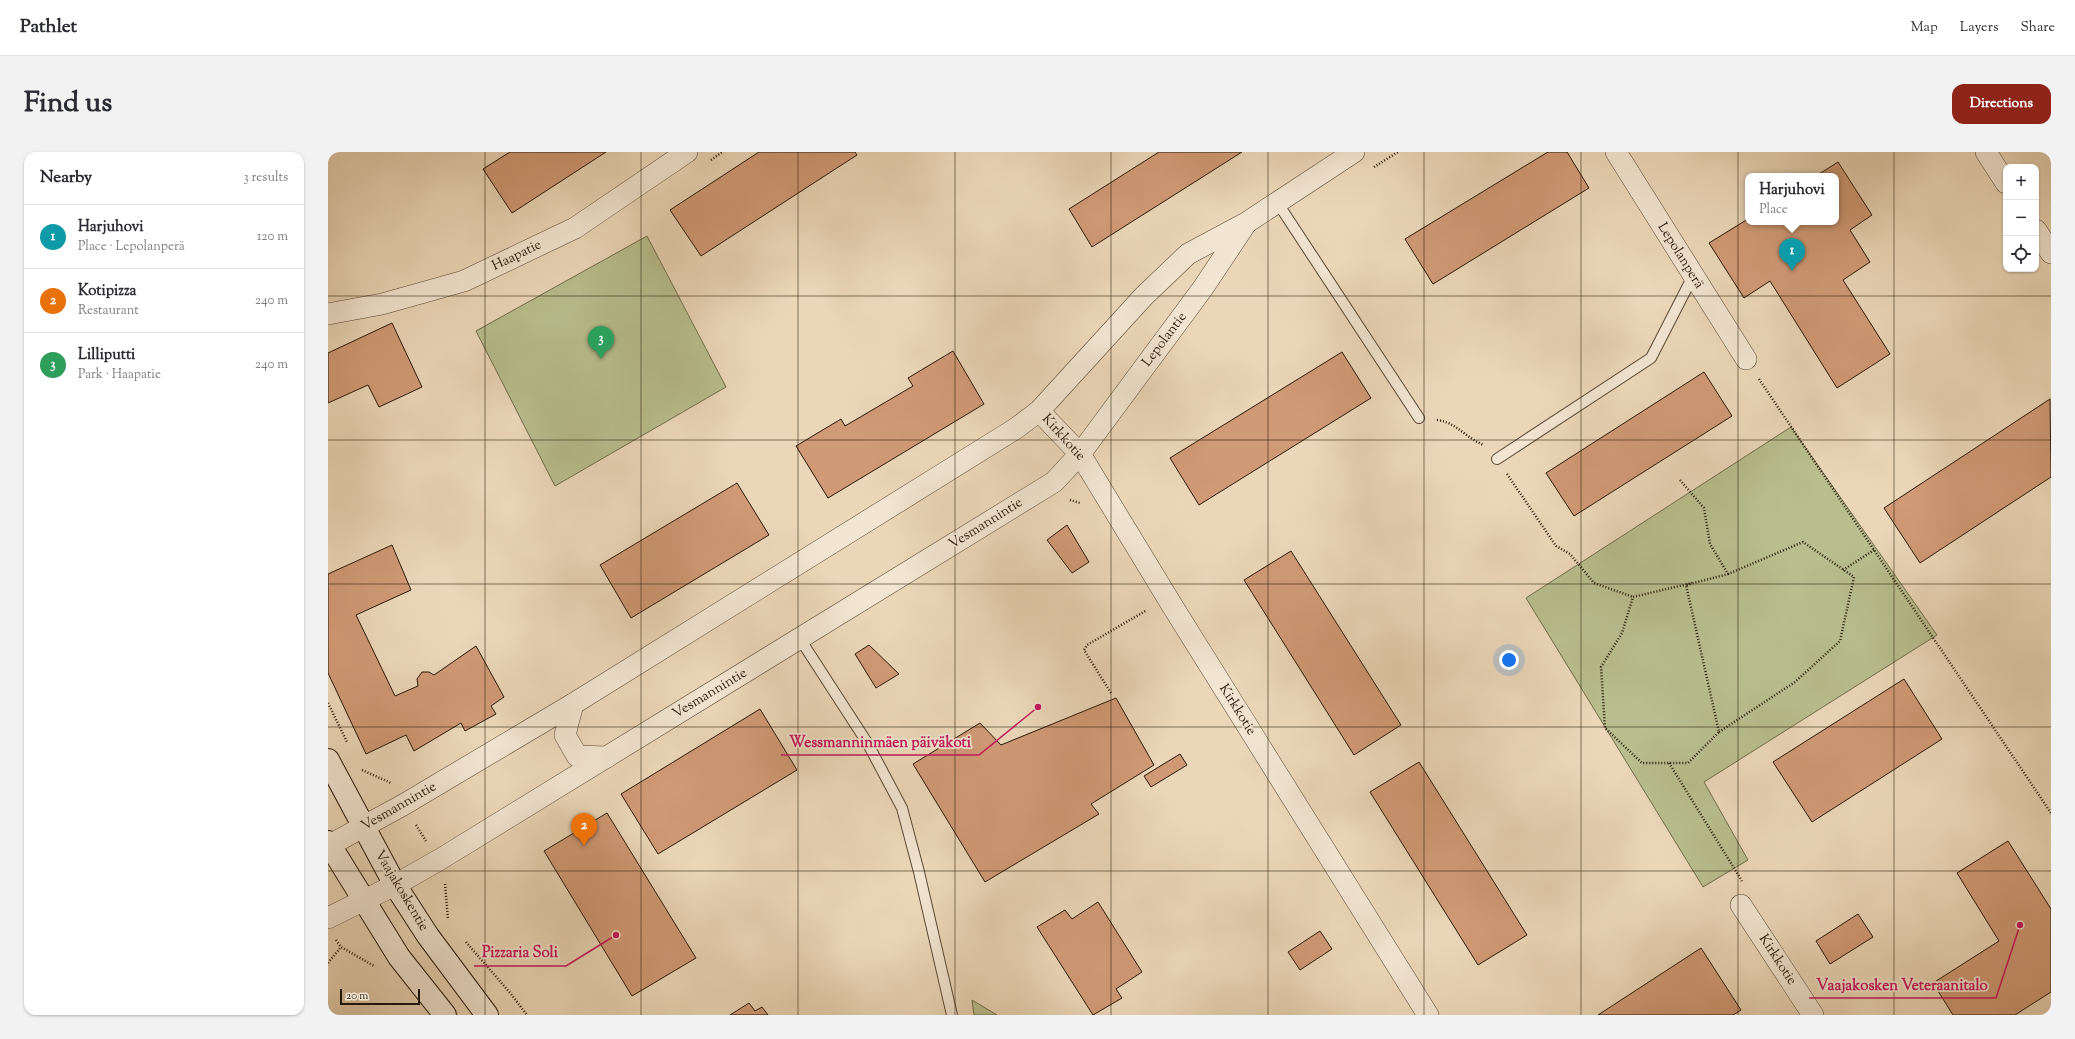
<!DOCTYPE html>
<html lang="en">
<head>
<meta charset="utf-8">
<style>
	body { margin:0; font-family:"Sorts Mill Goudy",serif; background:#f2f2f3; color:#2b2b33 }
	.controls { position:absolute; right:12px; top:12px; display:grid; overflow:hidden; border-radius:8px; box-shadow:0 1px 3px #0004 }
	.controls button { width:36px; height:36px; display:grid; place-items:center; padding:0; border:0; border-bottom:1px solid #e1e1e2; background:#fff; color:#2b2b33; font:20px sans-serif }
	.scale { position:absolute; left:12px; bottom:10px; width:80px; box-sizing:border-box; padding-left:4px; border:2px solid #27190a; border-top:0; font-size:11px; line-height:14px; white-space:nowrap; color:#27190a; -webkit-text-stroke:3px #f2e5d1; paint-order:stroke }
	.you { position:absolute; left:1181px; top:508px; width:14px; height:14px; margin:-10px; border:3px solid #fff; border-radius:50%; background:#1a73e8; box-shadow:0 0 0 6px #1a73e833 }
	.badge { display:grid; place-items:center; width:26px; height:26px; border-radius:50%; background:#8f2418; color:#fff; font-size:13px; font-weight:700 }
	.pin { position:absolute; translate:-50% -33px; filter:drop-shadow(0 1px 2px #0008) }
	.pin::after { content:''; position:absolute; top:21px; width:14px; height:12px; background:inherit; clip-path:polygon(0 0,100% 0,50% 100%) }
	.popup { position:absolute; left:1417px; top:21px; width:94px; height:52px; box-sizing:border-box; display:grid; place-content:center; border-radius:8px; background:#fff; filter:drop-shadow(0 1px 3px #0005); font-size:13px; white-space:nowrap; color:#7c7c81 }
	.popup b { font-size:15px; color:#2b2b33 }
	.popup::after { content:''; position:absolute; left:50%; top:100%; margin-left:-8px; border:8px solid transparent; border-top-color:#fff }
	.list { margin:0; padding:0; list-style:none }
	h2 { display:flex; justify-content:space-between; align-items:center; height:52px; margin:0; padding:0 16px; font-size:17px }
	h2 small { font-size:13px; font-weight:400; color:#7c7c81 }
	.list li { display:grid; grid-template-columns:26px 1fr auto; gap:12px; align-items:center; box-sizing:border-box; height:64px; padding:0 16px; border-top:1px solid #e1e1e2 }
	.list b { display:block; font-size:15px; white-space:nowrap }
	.list p { margin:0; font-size:13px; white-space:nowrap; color:#7c7c81 }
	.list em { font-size:13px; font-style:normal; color:#7c7c81 }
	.icon { flex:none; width:22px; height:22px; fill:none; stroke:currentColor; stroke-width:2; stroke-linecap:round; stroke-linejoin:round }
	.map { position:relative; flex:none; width:1723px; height:863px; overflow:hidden; border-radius:12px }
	header { display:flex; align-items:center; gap:24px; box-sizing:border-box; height:56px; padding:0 20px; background:#fff; border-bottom:1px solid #e1e1e2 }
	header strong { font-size:19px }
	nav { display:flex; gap:22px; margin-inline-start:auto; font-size:14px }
	.intro { display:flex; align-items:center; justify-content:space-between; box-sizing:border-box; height:96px; padding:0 24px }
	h1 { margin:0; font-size:28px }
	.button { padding:10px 18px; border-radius:12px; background:#8f2418; color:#fff; font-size:14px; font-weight:700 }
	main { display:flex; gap:24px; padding:0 24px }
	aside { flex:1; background:#fff; border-radius:12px; box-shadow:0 1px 3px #0004 }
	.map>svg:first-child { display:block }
	.green { fill:#b8be8e; stroke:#706c4c }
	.building { fill:#d09a76; stroke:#27190a }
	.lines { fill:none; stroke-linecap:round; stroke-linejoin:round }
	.lane-casing { stroke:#584836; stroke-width:12 }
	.street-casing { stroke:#584836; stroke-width:22 }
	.secondary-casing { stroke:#27190a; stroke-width:24 }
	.path { stroke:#27190a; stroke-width:2.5; stroke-dasharray:1 2; stroke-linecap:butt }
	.lane { stroke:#f2e5d1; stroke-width:10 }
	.street { stroke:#f2e5d1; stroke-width:21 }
	.secondary { stroke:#f2e5d1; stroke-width:22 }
	.grid { fill:none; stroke:#27190a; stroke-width:1; stroke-opacity:0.55 }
	.labels { text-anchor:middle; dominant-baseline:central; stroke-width:3.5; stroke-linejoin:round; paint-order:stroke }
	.street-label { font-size:14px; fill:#27190a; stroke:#f2e5d1 }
	.leader { fill:none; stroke:#c2185b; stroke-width:1.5 }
	.callout-dot { fill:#c2185b; stroke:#f2e5d1; stroke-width:1.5 }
	.callout-label { font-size:15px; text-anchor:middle; font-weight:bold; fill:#c2185b; stroke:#f2e5d1; stroke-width:3.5; stroke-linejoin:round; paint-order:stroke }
</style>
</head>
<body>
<header>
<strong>Pathlet</strong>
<nav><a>Map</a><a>Layers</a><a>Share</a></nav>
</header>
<div class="intro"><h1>Find us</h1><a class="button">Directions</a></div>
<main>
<aside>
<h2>Nearby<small>3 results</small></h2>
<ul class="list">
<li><span class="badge" style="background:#0f9aa8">1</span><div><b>Harjuhovi</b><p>Place · Lepolanperä</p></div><em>120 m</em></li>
<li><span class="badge" style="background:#e8710a">2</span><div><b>Kotipizza</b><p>Restaurant</p></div><em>240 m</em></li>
<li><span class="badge" style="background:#2e9e5b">3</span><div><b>Lilliputti</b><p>Park · Haapatie</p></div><em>240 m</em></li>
</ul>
</aside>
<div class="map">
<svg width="1723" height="863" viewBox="0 0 1723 863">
	<rect width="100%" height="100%" fill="#ebd7b8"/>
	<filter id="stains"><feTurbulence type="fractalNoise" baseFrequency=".005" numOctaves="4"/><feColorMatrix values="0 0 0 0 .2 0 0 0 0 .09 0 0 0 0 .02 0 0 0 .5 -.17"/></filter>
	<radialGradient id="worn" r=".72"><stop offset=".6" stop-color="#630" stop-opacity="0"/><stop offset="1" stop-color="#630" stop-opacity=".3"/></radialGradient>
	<g class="green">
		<polygon points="319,84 398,235 227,334 148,179"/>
		<polygon points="1463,275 1609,483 1376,630 1420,708 1375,735 1198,446"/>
		<polygon points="644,848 669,863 646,863"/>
	</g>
	<g class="building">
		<polygon points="182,0 278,0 184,61 155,17"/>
		<polygon points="431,0 527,0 529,3 373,104 342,58"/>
		<polygon points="831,0 914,0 764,95 741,57"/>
		<polygon points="1220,0 1239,0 1261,36 1105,132 1077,87"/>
		<polygon points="1510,10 1544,63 1522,78 1542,110 1515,128 1562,202 1509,236 1442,129 1416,146 1381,91 1420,67 1420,70 1508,70 1508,24 1488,24"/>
		<polygon points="64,171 94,235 51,255 40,233 0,251 0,201"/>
		<polygon points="625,199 656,252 500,346 468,294 513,267 517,274 585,234 580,226"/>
		<polygon points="1014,200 1043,246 871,353 842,306"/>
		<polygon points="1376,220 1404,264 1246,364 1218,321"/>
		<polygon points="1722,247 1723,325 1592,411 1556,356"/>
		<polygon points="409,331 441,383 303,466 272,413"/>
		<polygon points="739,373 761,410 744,421 719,388"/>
		<polygon points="64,393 83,438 28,463 67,544 90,534 89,527 94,520 101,520 106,523 148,494 176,545 163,554 168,562 137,579 133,571 86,599 78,583 38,602 0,521 0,422"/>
		<polygon points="963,399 1073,573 1026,603 916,428"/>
		<polygon points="541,493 571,522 548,536 527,502"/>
		<polygon points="1576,527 1614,587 1484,670 1445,610"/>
		<polygon points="788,546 826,613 763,652 771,662 657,730 585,612 652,571 673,593"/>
		<polygon points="432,557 469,618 330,702 293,642"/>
		<polygon points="852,602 859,613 823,635 816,624"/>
		<polygon points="1091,610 1199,783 1150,813 1042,640"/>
		<polygon points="279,661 368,806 304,844 216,699"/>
		<polygon points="1680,689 1723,757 1723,840 1687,863 1625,863 1605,831 1671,789 1629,721"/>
		<polygon points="770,750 814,820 788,837 794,846 765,863 709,775 737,758 744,767"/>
		<polygon points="1530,762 1545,785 1502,812 1488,789"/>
		<polygon points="992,779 1004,797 972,818 960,800"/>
		<polygon points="1373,796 1413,858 1405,863 1270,863"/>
		<polygon points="421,851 427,859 434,855 440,863 402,863"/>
	</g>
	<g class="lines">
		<defs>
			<g id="lane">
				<polyline points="949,50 1091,266"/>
				<polyline points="1169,307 1323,206 1365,124"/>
				<polyline points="472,487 540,592 574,656 591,720 624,863"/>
			</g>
			<g id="street">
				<polyline points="1288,0 1418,207"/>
				<polyline points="1658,0 1678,31"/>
				<polyline points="1708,78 1723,101"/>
				<polyline points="0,162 54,152 136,129 247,76 359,0"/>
				<polyline points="711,259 752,302 845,455 1100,863"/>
				<polyline points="245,552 237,583 249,604 279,605"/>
				<polyline points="0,694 75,653 245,552 687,277 711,259 816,144 860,102 918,71 1026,0"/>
				<polyline points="1413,753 1485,863"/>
				<polyline points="0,766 67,733 111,708 726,330 752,302 875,136 917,73"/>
			</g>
			<g id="secondary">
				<polyline points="0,608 67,733 100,784 159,863"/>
				<polyline points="0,690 71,805 117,863"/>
			</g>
		</defs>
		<use href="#lane" class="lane-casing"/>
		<use href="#street" class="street-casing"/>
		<use href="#secondary" class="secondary-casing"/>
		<g class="path">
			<polyline points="383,8 394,0"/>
			<polyline points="1046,15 1070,0"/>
			<polyline points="1431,227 1723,661"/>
			<path d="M 1109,268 C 1128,270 1139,287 1156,293"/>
			<polyline points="1179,322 1228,394 1242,402 1266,431 1305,445"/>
			<polyline points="1352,328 1376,356 1382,392 1400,422 1358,433 1391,580 1360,611 1314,611 1277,576 1273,515 1294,481 1305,445 1364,431"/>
			<polyline points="742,348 752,351"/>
			<polyline points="1515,418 1546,398"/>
			<polyline points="783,541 756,498 759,493 819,458"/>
			<polyline points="0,551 19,590"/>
			<polyline points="1391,580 1467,530 1512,489 1526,425 1475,390 1400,422"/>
			<polyline points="1341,611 1414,729"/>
			<polyline points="34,618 63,631"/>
			<polyline points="88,673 98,689"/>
			<polyline points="117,732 120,767"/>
			<polyline points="8,788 13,795 46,814"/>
			<polyline points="138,790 183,842 199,863"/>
			<polyline points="0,811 13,795"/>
		</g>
		<use href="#lane" class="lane"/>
		<use href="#street" class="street"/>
		<use href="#secondary" class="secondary"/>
	</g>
	<path class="grid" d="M 157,0 L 157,863M 313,0 L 313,863M 470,0 L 470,863M 627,0 L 627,863M 783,0 L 783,863M 940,0 L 940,863M 1096,0 L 1096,863M 1253,0 L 1253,863M 1410,0 L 1410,863M 1566,0 L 1566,863M 0,144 L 1723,144M 0,288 L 1723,288M 0,432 L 1723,432M 0,575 L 1723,575M 0,719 L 1723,719"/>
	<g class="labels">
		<g class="street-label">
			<text transform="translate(189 104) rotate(-26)">Haapatie</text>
			<text transform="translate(1352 104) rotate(58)">Lepolanperä</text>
			<text transform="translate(837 188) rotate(-53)">Lepolantie</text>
			<text transform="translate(735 286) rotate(48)">Kirkkotie</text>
			<text transform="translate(658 372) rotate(-32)">Vesmannintie</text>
			<text transform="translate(382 542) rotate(-31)">Vesmannintie</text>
			<text transform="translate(909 558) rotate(58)">Kirkkotie</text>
			<text transform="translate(71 655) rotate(-30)">Vesmannintie</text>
			<text transform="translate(73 739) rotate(59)">Vaajakoskentie</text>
			<text transform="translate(1449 808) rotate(57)">Kirkkotie</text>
		</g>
	</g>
	<path class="leader" d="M710 555L651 603H453M288 783L238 814H146M1692 773L1668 846H1481"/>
	<g class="callout-dot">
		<circle cx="710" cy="555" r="4"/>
		<circle cx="288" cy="783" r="4"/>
		<circle cx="1692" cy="773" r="4"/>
	</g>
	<g class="callout-label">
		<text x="552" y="595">Wessmanninmäen päiväkoti</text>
		<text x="192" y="805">Pizzaria Soli</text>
		<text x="1574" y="838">Vaajakosken Veteraanitalo</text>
	</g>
	<rect width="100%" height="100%" filter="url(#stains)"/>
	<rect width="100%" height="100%" fill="url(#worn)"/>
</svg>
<div class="controls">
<button>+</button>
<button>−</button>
<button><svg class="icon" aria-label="locate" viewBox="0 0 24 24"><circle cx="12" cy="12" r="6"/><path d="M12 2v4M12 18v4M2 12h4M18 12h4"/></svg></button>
</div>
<div class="scale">20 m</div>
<div class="you"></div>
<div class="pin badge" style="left:1464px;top:119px;background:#0f9aa8">1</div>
<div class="popup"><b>Harjuhovi</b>Place</div>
<div class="pin badge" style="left:256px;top:694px;background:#e8710a">2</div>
<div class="pin badge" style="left:273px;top:207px;background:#2e9e5b">3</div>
</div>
</main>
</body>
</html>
